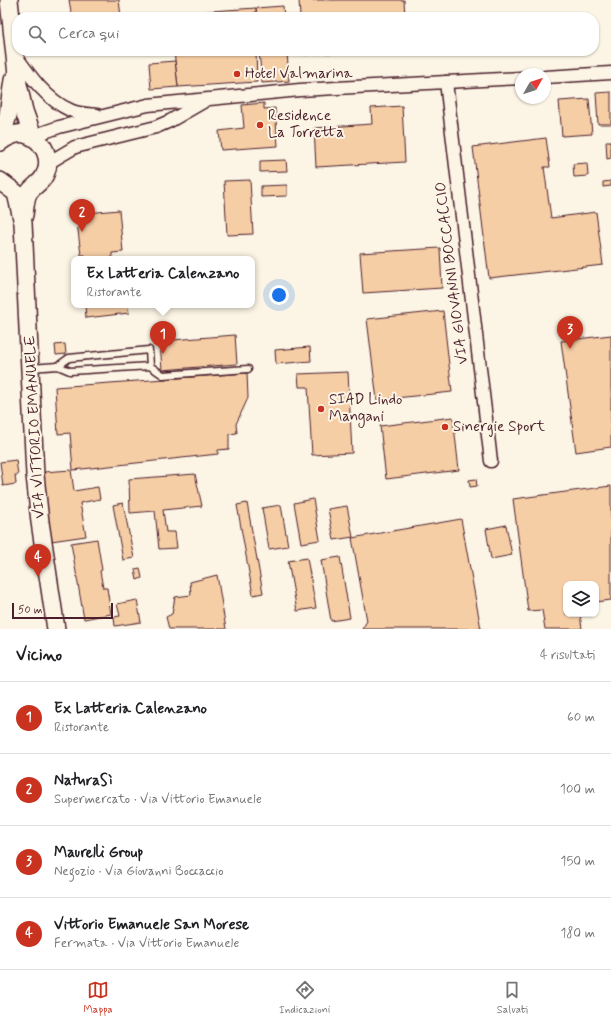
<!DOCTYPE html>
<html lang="it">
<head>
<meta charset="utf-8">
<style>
	body { margin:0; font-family:Mynerve,sans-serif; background:#f6f6f6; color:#202124 }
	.controls { position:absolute; right:12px; bottom:12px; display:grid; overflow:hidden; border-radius:8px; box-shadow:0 1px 3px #0004 }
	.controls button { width:36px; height:36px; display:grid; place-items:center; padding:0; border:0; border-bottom:1px solid #e0e0e0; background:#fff; color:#202124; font:20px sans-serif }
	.compass { position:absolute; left:515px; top:68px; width:36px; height:36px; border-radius:50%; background:#fff; box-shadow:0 1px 3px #0004; rotate:51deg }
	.scale { position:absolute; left:12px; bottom:10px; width:101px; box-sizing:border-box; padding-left:4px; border:2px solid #4a1f2b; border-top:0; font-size:11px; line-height:14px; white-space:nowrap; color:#4a1f2b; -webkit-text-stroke:3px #fcf5e5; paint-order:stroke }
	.you { position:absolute; left:279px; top:295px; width:14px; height:14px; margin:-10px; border:3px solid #fff; border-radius:50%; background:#1a73e8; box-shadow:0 0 0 6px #1a73e833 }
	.badge { display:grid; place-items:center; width:26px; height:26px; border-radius:50%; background:#c8321e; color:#fff; font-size:13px; font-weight:700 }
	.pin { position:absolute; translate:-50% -33px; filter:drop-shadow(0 1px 2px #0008) }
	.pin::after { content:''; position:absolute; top:21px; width:14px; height:12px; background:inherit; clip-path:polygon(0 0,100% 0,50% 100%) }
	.popup { position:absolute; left:71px; top:256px; width:184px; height:52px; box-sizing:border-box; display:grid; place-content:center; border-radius:8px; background:#fff; filter:drop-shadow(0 1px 3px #0005); font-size:13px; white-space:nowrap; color:#757577 }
	.popup b { font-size:15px; color:#202124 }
	.popup::after { content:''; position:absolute; left:50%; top:100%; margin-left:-8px; border:8px solid transparent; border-top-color:#fff }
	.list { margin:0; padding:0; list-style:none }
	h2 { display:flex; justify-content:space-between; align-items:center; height:52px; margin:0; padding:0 16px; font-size:17px }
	h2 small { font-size:13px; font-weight:400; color:#757577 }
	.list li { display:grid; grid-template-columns:26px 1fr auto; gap:12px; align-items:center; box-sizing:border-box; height:72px; padding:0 16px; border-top:1px solid #e0e0e0 }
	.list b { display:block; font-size:15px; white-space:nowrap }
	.list p { margin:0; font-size:13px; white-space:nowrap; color:#757577 }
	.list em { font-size:13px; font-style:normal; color:#757577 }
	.icon { flex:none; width:22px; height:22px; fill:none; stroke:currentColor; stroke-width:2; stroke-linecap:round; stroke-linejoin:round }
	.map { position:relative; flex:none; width:611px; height:629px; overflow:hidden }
	.search { position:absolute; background:#fff; box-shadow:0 1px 3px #0004; left:12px; right:12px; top:12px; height:44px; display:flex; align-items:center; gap:10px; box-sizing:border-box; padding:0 14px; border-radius:16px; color:#757577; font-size:15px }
	.sheet { height:340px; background:#fff }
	nav { display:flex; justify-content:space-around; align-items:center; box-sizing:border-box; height:56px; border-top:1px solid #e0e0e0; background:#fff; font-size:11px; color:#757577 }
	nav a { display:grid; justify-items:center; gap:2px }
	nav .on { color:#c8321e }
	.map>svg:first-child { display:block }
	.building { fill:#f6cea6; stroke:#4a1f2b }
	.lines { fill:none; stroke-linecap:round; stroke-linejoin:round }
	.lane-casing { stroke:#4a1f2b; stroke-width:9 }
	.street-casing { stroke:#4a1f2b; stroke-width:15 }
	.secondary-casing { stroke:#4a1f2b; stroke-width:20 }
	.lane { stroke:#fcf5e5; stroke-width:6 }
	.street { stroke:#fcf5e5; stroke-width:12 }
	.secondary { stroke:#fcf5e5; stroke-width:17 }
	.poi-dot { fill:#c8321e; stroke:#fcf5e5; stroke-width:1.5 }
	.labels { text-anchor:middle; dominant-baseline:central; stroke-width:4; stroke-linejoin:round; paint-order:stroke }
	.poi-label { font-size:15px; fill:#4a1f2b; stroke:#fcf5e5; text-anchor:start }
	.street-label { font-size:15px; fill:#4a1f2b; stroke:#fcf5e5 }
</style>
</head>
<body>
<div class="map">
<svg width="611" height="629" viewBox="0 0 611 629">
	<rect width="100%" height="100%" fill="#fcf5e5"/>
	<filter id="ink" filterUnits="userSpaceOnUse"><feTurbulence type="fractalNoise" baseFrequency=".025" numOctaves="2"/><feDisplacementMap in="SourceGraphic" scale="8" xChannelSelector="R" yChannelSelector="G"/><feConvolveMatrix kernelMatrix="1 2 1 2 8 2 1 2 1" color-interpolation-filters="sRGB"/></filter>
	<g filter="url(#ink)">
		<g class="building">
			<polygon points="69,0 119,0 121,17 72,17"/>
			<polygon points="299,0 404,0 405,17 300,17"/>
			<polygon points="283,6 284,17 257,17 256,8"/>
			<polygon points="256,8 256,13 234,15 234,17 167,17 166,14"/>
			<polygon points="174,51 256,51 257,82 178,87"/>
			<polygon points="259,51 287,51 289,81 262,83"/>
			<polygon points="303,51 352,51 304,55"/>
			<polygon points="175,61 178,87 151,89 149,63"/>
			<polygon points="611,92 611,124 598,124 596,93"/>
			<polygon points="589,99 592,134 562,136 559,101"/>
			<polygon points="264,103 264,109 275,108 278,146 221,150 219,131 244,128 242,105"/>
			<polygon points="402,106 405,162 316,167 314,128 372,124 371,108"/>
			<polygon points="546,138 550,167 544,167 551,218 596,212 603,265 489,278 473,147"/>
			<polygon points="606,141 611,141 611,158 607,159"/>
			<polygon points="286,160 287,171 260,172 260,161"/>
			<polygon points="587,163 588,176 574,177 573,164"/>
			<polygon points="250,180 253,234 227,235 224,181"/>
			<polygon points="611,181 611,186 603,187 603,182"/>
			<polygon points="287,185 287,196 261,197 261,186"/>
			<polygon points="119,210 123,252 112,253 112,259 86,259 85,255 81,255 76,214"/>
			<polygon points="440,248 442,288 363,293 360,253"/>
			<polygon points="85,305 128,305 129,313 86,318"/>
			<polygon points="443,311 452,392 377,400 367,319"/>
			<polygon points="235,335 237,364 162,370 160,341"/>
			<polygon points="611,335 611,447 576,452 561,341"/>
			<polygon points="65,344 66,354 56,355 55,345"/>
			<polygon points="310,347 311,361 276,364 275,350"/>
			<polygon points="348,372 352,453 312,455 308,387 299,387 298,374"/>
			<polygon points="247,373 248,398 236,424 237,433 229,434 229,449 218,450 218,454 73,470 70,433 58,434 55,387"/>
			<polygon points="453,417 459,470 386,479 380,426"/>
			<polygon points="16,460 18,475 15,475 16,484 3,486 0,462"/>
			<polygon points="71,470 74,491 98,487 100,499 80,503 86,536 51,541 46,508 44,472"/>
			<polygon points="195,474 202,506 163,510 166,532 175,532 177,548 159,549 155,511 130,513 129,479"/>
			<polygon points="476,479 477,486 470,487 469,480"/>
			<polygon points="611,486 611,600 596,602 596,584 566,584 566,614 580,614 582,629 545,629 542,610 528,611 513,499"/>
			<polygon points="313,499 320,540 301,543 294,503"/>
			<polygon points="123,503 134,558 123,560 113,505"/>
			<polygon points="247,503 263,593 253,595 237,505"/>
			<polygon points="281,505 288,546 269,549 262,508"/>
			<polygon points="347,506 353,537 334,540 328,509"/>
			<polygon points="461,519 481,629 362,629 367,621 352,538"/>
			<polygon points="506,525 512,555 491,559 486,529"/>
			<polygon points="97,539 102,570 100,571 103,588 107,588 111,614 84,619 71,543"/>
			<polygon points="340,557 350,618 331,621 321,560"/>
			<polygon points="307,558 316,608 297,611 288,561"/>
			<polygon points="140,568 142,578 137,580 135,569"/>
			<polygon points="217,575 226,629 169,629 166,617 172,614 175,597 191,595 190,582"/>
			<polygon points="137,600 141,622 115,626 114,617 120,616 117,604"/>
		</g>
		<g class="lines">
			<defs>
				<g id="lane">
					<polyline points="58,366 69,358 149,350 150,366"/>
					<polyline points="30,368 58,366 70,371 150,366 163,375 248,369"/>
				</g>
				<g id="street">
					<path d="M 16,56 C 30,76 47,100 70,110 C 78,114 88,114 97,115"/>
					<polyline points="545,77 611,73"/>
					<polyline points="446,82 491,461"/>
					<polyline points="33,136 59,127 148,105 300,90 521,78"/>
					<polyline points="48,163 75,147 156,127 170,121 203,102"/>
				</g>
				<g id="secondary">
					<polyline points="9,0 18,84 24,111 33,136"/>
					<path d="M 0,142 C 7,137 16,132 25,134 C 44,139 54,161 43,178 C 39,184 31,188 28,194 C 25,200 25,209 24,215"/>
					<polyline points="0,142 8,115 13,80"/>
					<polyline points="0,181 16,193 23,223 35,475 40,522 56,629"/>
				</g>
			</defs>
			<use href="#lane" class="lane-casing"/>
			<use href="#street" class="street-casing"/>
			<use href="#secondary" class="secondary-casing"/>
			<use href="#lane" class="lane"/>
			<use href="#street" class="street"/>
			<use href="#secondary" class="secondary"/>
		</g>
	</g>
	<g class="poi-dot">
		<circle cx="237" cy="74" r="4"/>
		<circle cx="260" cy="125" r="4"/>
		<circle cx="321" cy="409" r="4"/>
		<circle cx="445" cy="427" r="4"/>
	</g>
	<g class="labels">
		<g class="poi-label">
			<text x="245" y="74">Hotel Valmarina</text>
			<text x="268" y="116">Residence<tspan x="268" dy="17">La Torretta</tspan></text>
			<text x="329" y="400">SIAD Lindo<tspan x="329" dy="17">Mangani</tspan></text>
			<text x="453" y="427">Sinergie Sport</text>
		</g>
		<g class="street-label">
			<text transform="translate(452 273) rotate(-97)">VIA GIOVANNI BOCCACCIO</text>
			<text transform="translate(35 427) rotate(-93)">VIA VITTORIO EMANUELE</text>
		</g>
	</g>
</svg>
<div class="controls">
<button><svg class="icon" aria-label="layers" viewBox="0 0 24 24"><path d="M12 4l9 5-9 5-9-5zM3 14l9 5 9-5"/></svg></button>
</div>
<svg class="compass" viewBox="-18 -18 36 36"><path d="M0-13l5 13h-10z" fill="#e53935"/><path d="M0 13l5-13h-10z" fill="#757577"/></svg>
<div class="scale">50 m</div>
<div class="you"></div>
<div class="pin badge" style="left:163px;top:354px">1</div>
<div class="popup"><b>Ex Latteria Calenzano</b>Ristorante</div>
<div class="pin badge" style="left:82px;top:232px">2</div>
<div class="pin badge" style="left:570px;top:349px">3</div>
<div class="pin badge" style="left:38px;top:577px">4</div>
<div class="search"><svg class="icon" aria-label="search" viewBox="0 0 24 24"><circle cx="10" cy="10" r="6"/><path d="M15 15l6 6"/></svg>Cerca qui</div>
</div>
<section class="sheet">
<h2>Vicino<small>4 risultati</small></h2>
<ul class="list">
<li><span class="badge">1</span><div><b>Ex Latteria Calenzano</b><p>Ristorante</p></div><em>60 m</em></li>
<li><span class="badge">2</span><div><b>NaturaSì</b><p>Supermercato · Via Vittorio Emanuele</p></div><em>100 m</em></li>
<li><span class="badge">3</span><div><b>Maurelli Group</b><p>Negozio · Via Giovanni Boccaccio</p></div><em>150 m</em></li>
<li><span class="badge">4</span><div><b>Vittorio Emanuele San Morese</b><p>Fermata · Via Vittorio Emanuele</p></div><em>180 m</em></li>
</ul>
</section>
<nav>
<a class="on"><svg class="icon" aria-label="map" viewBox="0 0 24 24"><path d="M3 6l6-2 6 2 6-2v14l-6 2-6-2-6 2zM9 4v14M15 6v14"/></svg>Mappa</a>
<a><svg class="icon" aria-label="directions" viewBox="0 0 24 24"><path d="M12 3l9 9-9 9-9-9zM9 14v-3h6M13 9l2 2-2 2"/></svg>Indicazioni</a>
<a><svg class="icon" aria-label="saved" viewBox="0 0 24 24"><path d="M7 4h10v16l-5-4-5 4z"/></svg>Salvati</a>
</nav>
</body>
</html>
